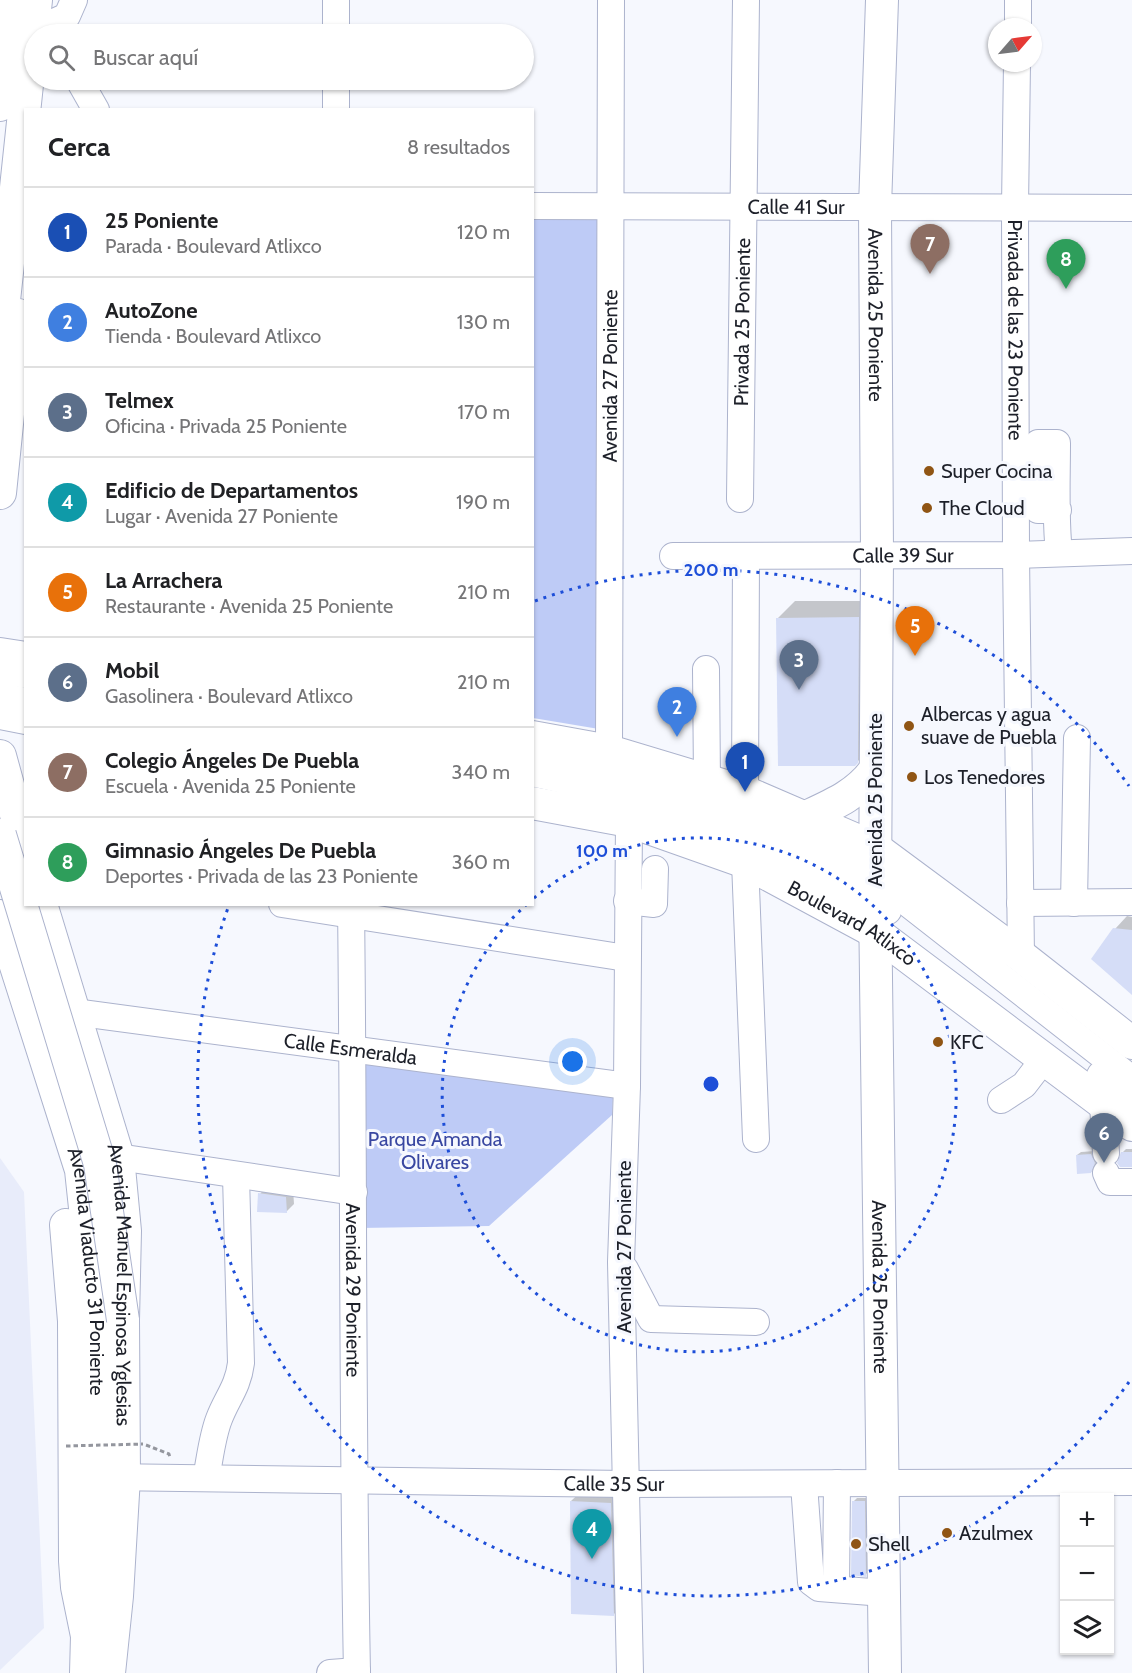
<!DOCTYPE html>
<html lang="es">
<head>
<meta charset="utf-8">
<style>
	body { margin:0; font-family:Cabin,sans-serif; background:#f6f6f6; color:#202124 }
	.controls { position:absolute; right:18px; bottom:18px; display:grid; overflow:hidden; border-radius:0px; box-shadow:0 2px 4px #0004 }
	.controls button { width:54px; height:54px; display:grid; place-items:center; padding:0; border:0; border-bottom:2px solid #e0e0e0; background:#fff; color:#202124; font:30px sans-serif }
	.compass { position:absolute; left:988px; top:18px; width:54px; height:54px; border-radius:50%; background:#fff; box-shadow:0 2px 4px #0004; rotate:62deg }
	.you { position:absolute; left:573px; top:1062px; width:21px; height:21px; margin:-15px; border:4px solid #fff; border-radius:50%; background:#1a73e8; box-shadow:0 0 0 9px #1a73e833 }
	.badge { display:grid; place-items:center; width:39px; height:39px; border-radius:50%; background:#905514; color:#fff; font-size:20px; font-weight:700 }
	.pin { position:absolute; translate:-50% -50px; filter:drop-shadow(0 2px 3px #0008) }
	.pin::after { content:''; position:absolute; top:32px; width:21px; height:18px; background:inherit; clip-path:polygon(0 0,100% 0,50% 100%) }
	.list { margin:0; padding:0; list-style:none }
	h2 { display:flex; justify-content:space-between; align-items:center; height:78px; margin:0; padding:0 24px; font-size:26px }
	h2 small { font-size:20px; font-weight:400; color:#757577 }
	.list li { display:grid; grid-template-columns:39px 1fr auto; gap:18px; align-items:center; box-sizing:border-box; height:90px; padding:0 24px; border-top:2px solid #e0e0e0 }
	.list b { display:block; font-size:22px; white-space:nowrap }
	.list p { margin:0; font-size:20px; white-space:nowrap; color:#757577 }
	.list em { font-size:20px; font-style:normal; color:#757577 }
	.icon { flex:none; width:33px; height:33px; fill:none; stroke:currentColor; stroke-width:2; stroke-linecap:round; stroke-linejoin:round }
	.map { position:relative; flex:none; width:1132px; height:1673px; overflow:hidden }
	.search { position:absolute; background:#fff; box-shadow:0 2px 4px #0004; left:24px; top:24px; width:510px; height:66px; display:flex; align-items:center; gap:15px; box-sizing:border-box; padding:0 21px; border-radius:33px; color:#757577; font-size:22px }
	.panel { position:absolute; background:#fff; box-shadow:0 2px 4px #0004; left:24px; top:108px; width:510px; height:798px; border-radius:0px }
	.map>svg:first-child { display:block }
	.built { fill:#e8ecfa }
	.green { fill:#becbf6 }
	.shadow { fill:#0003 }
	.building { fill:#d5ddf7 }
	.lines { fill:none; stroke-linecap:round; stroke-linejoin:round }
	.minor-casing { stroke:#acb3cd; stroke-width:28 }
	.major-casing { stroke:#acb3cd; stroke-width:34 }
	.path { stroke:#94969e; stroke-width:3; stroke-dasharray:4.5 3; stroke-linecap:butt }
	.minor { stroke:#fff; stroke-width:26 }
	.major { stroke:#fff; stroke-width:32 }
	.major-bridge-casing { stroke:#acb3cd; stroke-width:34; stroke-linecap:butt }
	.path-bridge { stroke:#94969e; stroke-width:3; stroke-dasharray:4.5 3; stroke-linecap:butt }
	.major-bridge { stroke:#fff; stroke-width:32 }
	.ring { fill:none; stroke:#1d4ed8; stroke-width:3; stroke-dasharray:3 6 }
	.poi-dot { fill:#905514; stroke:#f6f8fe; stroke-width:2 }
	.labels { text-anchor:middle; dominant-baseline:central; stroke-width:6; stroke-linejoin:round; paint-order:stroke }
	.street-label { font-size:20px; fill:#1d2029; stroke:#f6f8fe }
	.poi-label { font-size:20px; fill:#1d2029; stroke:#f6f8fe; text-anchor:start }
	.park-label { font-size:20px; fill:#3947a1; stroke:#f6f8fe }
	.centre { fill:#1d4ed8; stroke:#f6f8fe; stroke-width:3 }
	.ring-label { font-size:18px; text-anchor:middle; font-weight:bold; fill:#1d4ed8; stroke:#f6f8fe; stroke-width:6; stroke-linejoin:round; paint-order:stroke }
</style>
</head>
<body>
<div class="map">
<svg width="1132" height="1673" viewBox="0 0 1132 1673">
	<rect width="100%" height="100%" fill="#f6f8fe"/>
	<polygon class="built" points="0,1158 24,1192 44,1628 0,1670"/>
	<g class="green">
		<polygon points="532,216 600,216 599,729 533,718"/>
		<polygon points="356,1063 613,1096 612,1115 489,1226 359,1228"/>
	</g>
	<g class="shadow">
		<polygon points="795,601 875,601 872,747 855,764 778,618"/>
		<polygon points="1127,916 1132,917 1132,993 1115,929"/>
		<polygon points="1126,1149 1132,1149 1132,1166 1122,1153"/>
		<polygon points="1095,1151 1098,1158 1095,1168 1091,1172 1077,1155 1081,1152"/>
		<polygon points="268,1185 293,1189 294,1204 286,1212 260,1194"/>
		<polygon points="588,1485 628,1487 630,1598 613,1615 571,1501"/>
		<polygon points="857,1498 868,1498 869,1571 865,1575 853,1502"/>
	</g>
	<g class="building">
		<polygon points="859,617 858,763 855,766 778,766 776,618"/>
		<polygon points="1113,928 1132,930 1132,995 1091,959"/>
		<polygon points="1121,1152 1132,1152 1132,1167 1120,1167 1117,1163"/>
		<polygon points="1091,1154 1095,1163 1091,1173 1077,1174 1076,1155"/>
		<polygon points="258,1193 286,1197 287,1213 257,1212"/>
		<polygon points="570,1501 611,1503 614,1616 571,1614"/>
		<polygon points="852,1501 865,1501 866,1577 851,1575"/>
	</g>
	<g class="lines">
		<defs>
			<g id="minor">
				<polyline points="336,0 336,34"/>
				<polyline points="43,27 67,16 74,0"/>
				<polyline points="1018,27 1018,0"/>
				<path id="s1" d="M 1017,63 L 1015,207 L 1016,555 L 1021,956"/>
				<polyline points="79,80 96,110"/>
				<polyline points="336,80 336,110"/>
				<path id="s2" d="M 532,206 L 1132,208"/>
				<path id="s3" d="M 740,499 L 746,0"/>
				<path d="M 1058,510 L 1038,510 L 1038,443 L 1057,443 C 1057,480 1055,517 1059,553"/>
				<path id="s4" d="M 673,556 L 1016,555 L 1132,551"/>
				<polyline points="706,669 707,781"/>
				<polyline points="0,671 26,675"/>
				<polyline points="0,696 26,701"/>
				<polyline points="532,750 633,778 718,806 875,878 1132,1079"/>
				<path id="s5" d="M 609,751 L 611,0"/>
				<polyline points="532,773 612,791 711,823 875,900 888,911"/>
				<polyline points="745,792 746,556"/>
				<polyline points="629,821 627,1086 621,1262 630,1673"/>
				<polyline points="745,862 756,1139"/>
				<polyline points="627,901 654,904 655,869"/>
				<polyline points="1020,903 1132,902"/>
				<polyline points="1074,903 1077,738"/>
				<polyline points="282,904 626,958"/>
				<path id="s6" d="M 351,904 C 354,1161 352,1417 357,1673"/>
				<path id="s7" d="M 74,1012 L 627,1086"/>
				<polyline points="1100,1075 1132,1100"/>
				<polyline points="1001,1100 1024,1085 1044,1059"/>
				<polyline points="1103,1104 1106,1153"/>
				<polyline points="118,1157 354,1192"/>
				<polyline points="1106,1173 1110,1182 1132,1182"/>
				<polyline points="625,1269 651,1319 756,1322"/>
				<path id="s8" d="M 106,1477 L 627,1484 L 1132,1482"/>
				<path d="M 206,1478 C 210,1459 212,1437 219,1419 C 227,1398 238,1387 241,1363 L 236,1176"/>
				<polyline points="804,1484 811,1582 819,1588 884,1593"/>
				<polyline points="836,1589 837,1483"/>
				<polyline points="330,1673 357,1671"/>
			</g>
			<g id="major">
				<path id="s9" d="M 882,0 L 875,207 L 877,555 L 875,900 L 885,1673"/>
				<polyline points="0,105 12,0"/>
				<polyline points="0,338 36,0"/>
				<polyline points="0,493 18,315"/>
				<polyline points="0,654 26,658"/>
				<polyline points="0,713 26,718"/>
				<polyline points="532,737 609,751 745,792 875,848 1021,956 1132,1043"/>
				<polyline points="0,756 26,851"/>
				<path id="s10" d="M 532,803 L 629,821 L 745,862 L 875,932 L 1132,1125"/>
				<path d="M 804,818 C 832,805 857,795 875,770"/>
				<path id="s11" d="M 41,904 L 118,1157 L 125,1231 L 123,1320 L 124,1477 L 117,1596 L 109,1673"/>
				<path id="s12" d="M 0,916 L 81,1170 L 97,1321 L 97,1569 L 94,1605 L 87,1636"/>
				<polyline points="66,1225 74,1321 75,1561 77,1587 87,1636 86,1673"/>
			</g>
		</defs>
		<use href="#minor" class="minor-casing"/>
		<use href="#major" class="major-casing"/>
		<polyline class="path" points="146,1445 169,1454 170,1458"/>
		<use href="#minor" class="minor"/>
		<use href="#major" class="major"/>
		<defs>
			<polyline id="major-bridge" points="0,835 100,1164 123,1320"/>
		</defs>
		<use href="#major-bridge" class="major-bridge-casing"/>
		<polyline class="path-bridge" points="66,1446 143,1444"/>
		<use href="#major-bridge" class="major-bridge"/>
	</g>
	<g class="ring">
		<path d="M534 898A257 257 0 1 1 526 905"/>
		<path d="M1129 1382A514 514 0 0 1 228 908M535 601A514 514 0 0 1 1129 786"/>
	</g>
	<g class="poi-dot">
		<circle cx="929" cy="471" r="6"/>
		<circle cx="927" cy="508" r="6"/>
		<circle cx="909" cy="726" r="6"/>
		<circle cx="912" cy="777" r="6"/>
		<circle cx="938" cy="1042" r="6"/>
		<circle cx="947" cy="1533" r="6"/>
		<circle cx="856" cy="1544" r="6"/>
	</g>
	<g class="labels">
		<g class="street-label">
			<text stroke="none"><textPath href="#s2" startOffset="264">Calle 41 Sur</textPath></text>
			<text stroke="none"><textPath href="#s9" startOffset="315">Avenida 25 Poniente</textPath></text>
			<text stroke="none"><textPath href="#s3" startOffset="177">Privada 25 Poniente</textPath></text>
			<text stroke="none"><textPath href="#s1" startOffset="267">Privada de las 23 Poniente</textPath></text>
			<text stroke="none"><textPath href="#s5" startOffset="375">Avenida 27 Poniente</textPath></text>
			<text stroke="none"><textPath href="#s4" startOffset="230">Calle 39 Sur</textPath></text>
			<text transform="translate(875 800) rotate(-90)">Avenida 25 Poniente</text>
			<text stroke="none"><textPath href="#s10" startOffset="345">Boulevard Atlixco</textPath></text>
			<text stroke="none"><textPath href="#s7" startOffset="279">Calle Esmeralda</textPath></text>
			<text transform="translate(624 1247) rotate(-90)">Avenida 27 Poniente</text>
			<text stroke="none"><textPath href="#s12" startOffset="368">Avenida Viaducto 31 Poniente</textPath></text>
			<text stroke="none"><textPath href="#s11" startOffset="392">Avenida Manuel Espinosa Yglesias</textPath></text>
			<text stroke="none"><textPath href="#s9" startOffset="1287">Avenida 25 Poniente</textPath></text>
			<text stroke="none"><textPath href="#s6" startOffset="386">Avenida 29 Poniente</textPath></text>
			<text stroke="none"><textPath href="#s8" startOffset="508">Calle 35 Sur</textPath></text>
		</g>
		<g class="poi-label">
			<text x="941" y="471">Super Cocina</text>
			<text x="939" y="508">The Cloud</text>
			<text x="921" y="714">Albercas y agua<tspan x="921" dy="23">suave de Puebla</tspan></text>
			<text x="924" y="777">Los Tenedores</text>
			<text x="950" y="1042">KFC</text>
			<text x="959" y="1533">Azulmex</text>
			<text x="868" y="1544">Shell</text>
		</g>
		<g class="park-label">
			<text x="435" y="1139">Parque Amanda<tspan x="435" dy="23">Olivares</tspan></text>
		</g>
	</g>
	<circle cx="711" cy="1084" r="9" class="centre"/>
	<g class="ring-label">
		<text x="711" y="576">200 m</text>
		<text x="602" y="857">100 m</text>
	</g>
</svg>
<div class="controls">
<button>+</button>
<button>−</button>
<button><svg class="icon" aria-label="layers" viewBox="0 0 24 24"><path d="M12 4l9 5-9 5-9-5zM3 14l9 5 9-5"/></svg></button>
</div>
<svg class="compass" viewBox="-18 -18 36 36"><path d="M0-13l5 13h-10z" fill="#e53935"/><path d="M0 13l5-13h-10z" fill="#757577"/></svg>
<div class="you"></div>
<div class="pin badge" style="left:745px;top:792px;background:#1a4fb4">1</div>
<div class="pin badge" style="left:677px;top:737px;background:#3f7fe0">2</div>
<div class="pin badge" style="left:799px;top:690px;background:#5c6f8a">3</div>
<div class="pin badge" style="left:592px;top:1559px;background:#0f9aa8">4</div>
<div class="pin badge" style="left:915px;top:656px;background:#e8710a">5</div>
<div class="pin badge" style="left:1104px;top:1163px;background:#5c6f8a">6</div>
<div class="pin badge" style="left:930px;top:274px;background:#8d6e63">7</div>
<div class="pin badge" style="left:1066px;top:289px;background:#2e9e5b">8</div>
<div class="search"><svg class="icon" aria-label="search" viewBox="0 0 24 24"><circle cx="10" cy="10" r="6"/><path d="M15 15l6 6"/></svg>Buscar aquí</div>
<section class="panel">
<h2>Cerca<small>8 resultados</small></h2>
<ul class="list">
<li><span class="badge" style="background:#1a4fb4">1</span><div><b>25 Poniente</b><p>Parada · Boulevard Atlixco</p></div><em>120 m</em></li>
<li><span class="badge" style="background:#3f7fe0">2</span><div><b>AutoZone</b><p>Tienda · Boulevard Atlixco</p></div><em>130 m</em></li>
<li><span class="badge" style="background:#5c6f8a">3</span><div><b>Telmex</b><p>Oficina · Privada 25 Poniente</p></div><em>170 m</em></li>
<li><span class="badge" style="background:#0f9aa8">4</span><div><b>Edificio de Departamentos</b><p>Lugar · Avenida 27 Poniente</p></div><em>190 m</em></li>
<li><span class="badge" style="background:#e8710a">5</span><div><b>La Arrachera</b><p>Restaurante · Avenida 25 Poniente</p></div><em>210 m</em></li>
<li><span class="badge" style="background:#5c6f8a">6</span><div><b>Mobil</b><p>Gasolinera · Boulevard Atlixco</p></div><em>210 m</em></li>
<li><span class="badge" style="background:#8d6e63">7</span><div><b>Colegio Ángeles De Puebla</b><p>Escuela · Avenida 25 Poniente</p></div><em>340 m</em></li>
<li><span class="badge" style="background:#2e9e5b">8</span><div><b>Gimnasio Ángeles De Puebla</b><p>Deportes · Privada de las 23 Poniente</p></div><em>360 m</em></li>
</ul>
</section>
</div>
</body>
</html>
